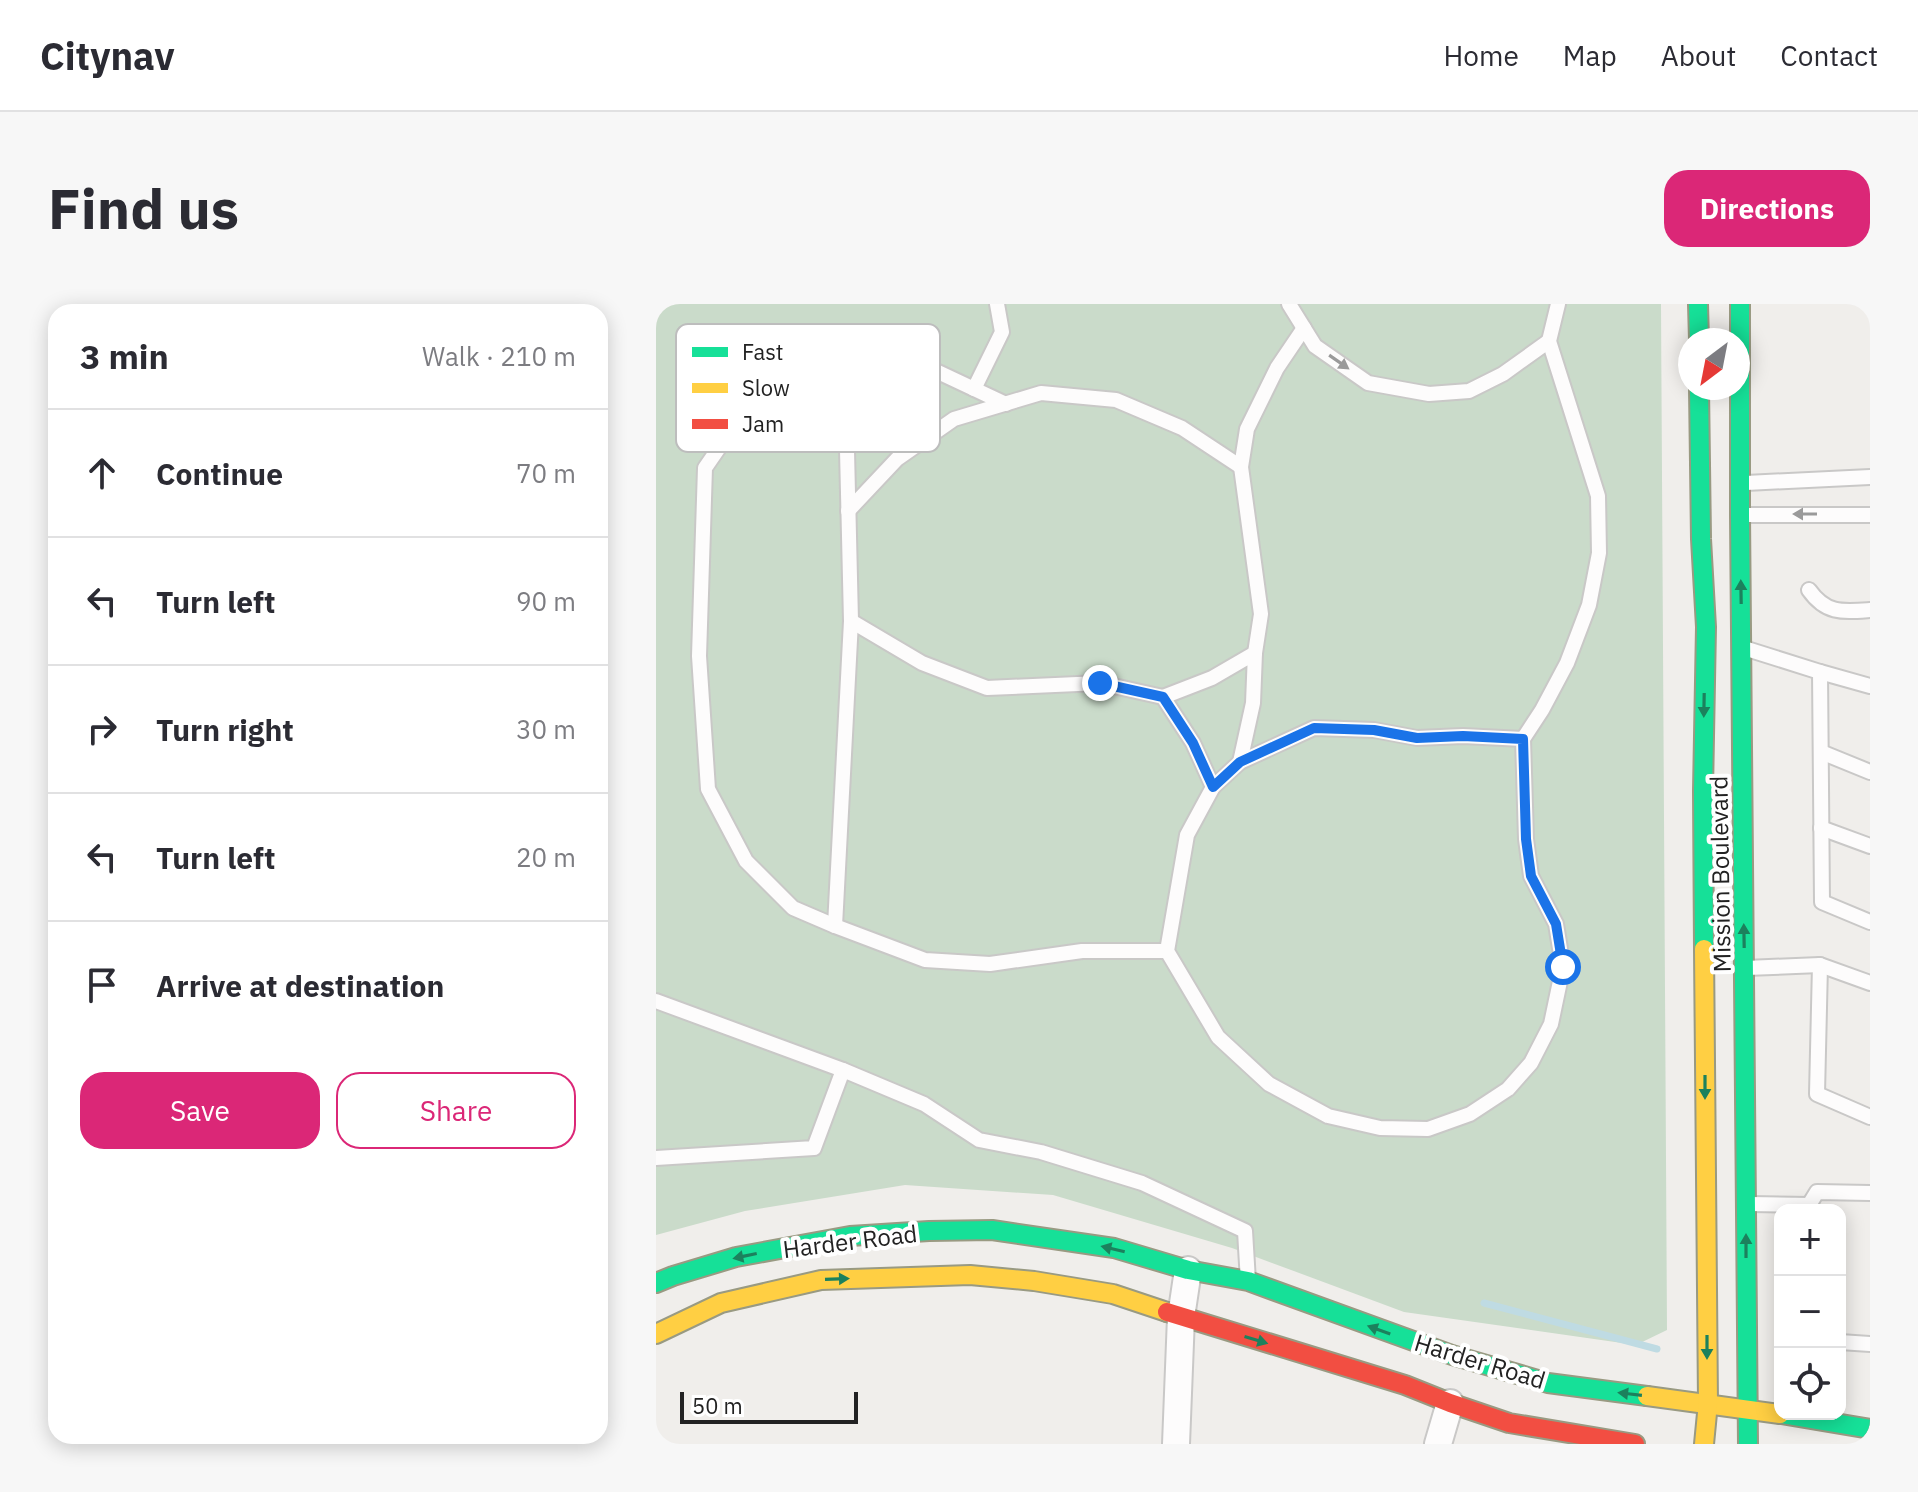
<!DOCTYPE html>
<html lang="en">
<head>
<meta charset="utf-8">
<style>
	body { margin:0; font-family:"IBM Plex Sans",sans-serif; background:#f7f7f7; color:#2b2b33 }
	.controls { position:absolute; right:24px; bottom:24px; display:grid; overflow:hidden; border-radius:16px; box-shadow:0 4px 20px #0003 }
	.controls button { width:72px; height:72px; display:grid; place-items:center; padding:0; border:0; border-bottom:2px solid #e1e1e2; background:#fff; color:#2b2b33; font:40px sans-serif }
	.compass { position:absolute; left:1022px; top:24px; width:72px; height:72px; border-radius:50%; background:#fff; box-shadow:0 4px 20px #0003; rotate:212deg }
	.scale { position:absolute; left:24px; bottom:20px; width:178px; box-sizing:border-box; padding-left:8px; border:4px solid #222; border-top:0; font-size:22px; line-height:28px; white-space:nowrap; color:#222; -webkit-text-stroke:6px #fff; paint-order:stroke }
	.stop { position:absolute; width:24px; height:24px; margin:-18px; border:6px solid #1a73e8; border-radius:50%; background:#fff }
	.stop.end { background:#1a73e8; border-color:#fff; box-shadow:0 2px 8px #0008 }
	.list { margin:0; padding:0; list-style:none }
	h2 { display:flex; justify-content:space-between; align-items:center; height:104px; margin:0; padding:0 32px; font-size:34px }
	h2 small { font-size:26px; font-weight:400; color:#7c7c81 }
	.list li { display:grid; grid-template-columns:52px 1fr auto; gap:24px; align-items:center; box-sizing:border-box; height:128px; padding:0 32px; border-top:2px solid #e1e1e2 }
	.list b { display:block; font-size:30px; white-space:nowrap }
	.list em { font-size:26px; font-style:normal; color:#7c7c81 }
	.actions { display:flex; gap:16px; padding:24px 32px }
	.actions a { flex:1; padding:18px 0; border:2px solid #db2777; border-radius:24px; text-align:center; font-size:28px; color:#db2777 }
	.actions .main { background:#db2777; color:#fff }
	.icon { flex:none; width:44px; height:44px; fill:none; stroke:currentColor; stroke-width:2; stroke-linecap:round; stroke-linejoin:round }
	.map { position:relative; flex:none; width:1214px; height:1140px; overflow:hidden; border-radius:24px }
	header { display:flex; align-items:center; gap:48px; box-sizing:border-box; height:112px; padding:0 40px; background:#fff; border-bottom:2px solid #e1e1e2 }
	header strong { font-size:38px }
	nav { display:flex; gap:44px; margin-inline-start:auto; font-size:28px }
	.intro { display:flex; align-items:center; justify-content:space-between; box-sizing:border-box; height:192px; padding:0 48px }
	h1 { margin:0; font-size:56px }
	.button { padding:20px 36px; border-radius:24px; background:#db2777; color:#fff; font-size:28px; font-weight:700 }
	main { display:flex; gap:48px; padding:0 48px }
	aside { flex:1; background:#fff; border-radius:24px; box-shadow:0 4px 20px #0003 }
	.map>svg:first-child { display:block }
	.cemetery { fill:#cadbca }
	.lines { fill:none; stroke-linecap:round; stroke-linejoin:round }
	.stream { stroke:#bfdbe3; stroke-width:7 }
	.lane-casing { stroke:#c9c8c7; stroke-width:18 }
	.street-casing { stroke:#c9c8c7; stroke-width:30 }
	.fast-casing { stroke:#999a82; stroke-width:22 }
	.slow-casing { stroke:#999a82; stroke-width:22 }
	.jam-casing { stroke:#999a82; stroke-width:22 }
	.lane { stroke:#fdfcfc; stroke-width:14 }
	.street { stroke:#fdfcfc; stroke-width:26 }
	.fast { stroke:#16e098; stroke-width:18 }
	.slow { stroke:#ffcf43; stroke-width:18 }
	.jam { stroke:#f24e42; stroke-width:18 }
	.oneway { fill:#9a9a9a }
	.oneway2 { fill:#1c815d }
	.route { stroke:#1a73e8; stroke-width:10 }
	.labels { text-anchor:middle; dominant-baseline:central; stroke-width:8; stroke-linejoin:round; paint-order:stroke }
	.street-label { font-size:24px; fill:#222; stroke:#fff }
	.key { fill:#fff; stroke:#bdbdbd; stroke-width:2 }
	.key-label { font-size:22px; fill:#222 }
</style>
</head>
<body>
<header>
<strong>Citynav</strong>
<nav><a>Home</a><a>Map</a><a>About</a><a>Contact</a></nav>
</header>
<div class="intro"><h1>Find us</h1><a class="button">Directions</a></div>
<main>
<aside>
<h2>3 min<small>Walk · 210 m</small></h2>
<ul class="list">
<li><svg class="icon" aria-label="ahead" viewBox="0 0 24 24"><path d="M12 20V5M6 11l6-6 6 6"/></svg><div><b>Continue</b></div><em>70 m</em></li>
<li><svg class="icon" aria-label="left" viewBox="0 0 24 24"><path d="M17 20v-9H6M10 6l-5 5 5 5"/></svg><div><b>Turn left</b></div><em>90 m</em></li>
<li><svg class="icon" aria-label="right" viewBox="0 0 24 24"><path d="M7 20v-9h11M14 6l5 5-5 5"/></svg><div><b>Turn right</b></div><em>30 m</em></li>
<li><svg class="icon" aria-label="left" viewBox="0 0 24 24"><path d="M17 20v-9H6M10 6l-5 5 5 5"/></svg><div><b>Turn left</b></div><em>20 m</em></li>
<li><svg class="icon" aria-label="arrive" viewBox="0 0 24 24"><path d="M6 21V4h12l-3 4 3 4H6"/></svg><div><b>Arrive at destination</b></div></li>
</ul>
<div class="actions"><a class="main">Save</a><a>Share</a></div>
</aside>
<div class="map">
<svg width="1214" height="1140" viewBox="0 0 1214 1140">
	<rect width="100%" height="100%" fill="#f0eeeb"/>
	<polygon class="cemetery" points="0,0 1005,0 1011,1026 980,1041 748,1008 576,944 397,891 249,881 89,907 0,931"/>
	<g class="lines">
		<polyline class="stream" points="828,999 1001,1045"/>
		<defs>
			<g id="lane">
				<polyline points="633,0 659,42 712,79 773,90 813,87 847,70 893,37"/>
				<polyline points="318,85 346,28 341,0"/>
				<polyline points="350,100 265,60 189,61 100,90 49,164 43,352 52,485 90,557 137,604 179,622 269,656 334,660 426,647 511,647"/>
				<polyline points="1090,179 1214,173"/>
				<polyline points="192,207 241,155 298,115 385,89 460,96 526,124 585,163"/>
				<polyline points="1086,211 1214,211"/>
				<path d="M 1153,286 C 1170,310 1186,308 1214,306"/>
				<polyline points="195,317 266,359 331,384 444,379 507,393"/>
				<polyline points="1091,345 1164,368 1166,598 1214,618"/>
				<polyline points="599,349 605,310 585,163 591,125 621,64 648,24"/>
				<polyline points="1164,368 1214,382"/>
				<polyline points="867,435 807,432 761,434 718,426 658,424 584,458 557,483 531,531 511,647 562,733 613,780 672,812 724,824 772,825 814,810 852,785 875,759 895,720 907,663 900,620 875,572 870,535 867,435 886,406 911,359 933,301 943,249 942,192 893,37 902,0"/>
				<polyline points="1165,448 1214,468"/>
				<polyline points="557,483 537,439 507,393 556,374 599,349 597,399 584,458"/>
				<polyline points="1165,524 1214,542"/>
				<polyline points="179,622 195,317 189,61"/>
				<polyline points="1164,661 1161,790 1214,813"/>
				<polyline points="1090,664 1164,661 1214,679"/>
				<polyline points="0,697 187,766"/>
				<polyline points="0,854 158,844 187,766 268,800 323,836 385,848 486,879 589,927 592,977"/>
				<polyline points="1094,900 1153,901 1153,906"/>
				<polyline points="1153,901 1161,888 1214,889"/>
				<polyline points="1184,1038 1214,1040"/>
			</g>
			<g id="street">
				<polyline points="520,1140 525,1013 532,966"/>
				<polyline points="782,1140 794,1099"/>
			</g>
			<g id="fast">
				<polyline points="1042,0 1043,36"/>
				<polyline points="1084,0 1084,211 1092,1140"/>
				<polyline points="1043,84 1045,235 1050,323 1047,487 1048,645"/>
				<polyline points="0,979 17,972 80,953 194,932 273,927 336,926 458,944 532,966 592,977 796,1051 892,1079 991,1092"/>
				<polyline points="1125,1110 1214,1125"/>
			</g>
			<g id="slow">
				<polyline points="0,1030 65,999 165,976 314,971 378,977 457,990 511,1008"/>
				<polyline points="991,1092 1124,1110"/>
				<polyline points="1048,1140 1052,1099 1048,645"/>
			</g>
			<polyline id="jam" points="511,1008 749,1081 794,1099 853,1119 979,1140"/>
		</defs>
		<use href="#lane" class="lane-casing"/>
		<use href="#street" class="street-casing"/>
		<use href="#fast" class="fast-casing"/>
		<use href="#slow" class="slow-casing"/>
		<use href="#jam" class="jam-casing"/>
		<use href="#lane" class="lane"/>
		<use href="#street" class="street"/>
		<use href="#fast" class="fast"/>
		<use href="#slow" class="slow"/>
		<use href="#jam" class="jam"/>
	</g>
	<defs><path id="oneway-solid" d="M-6-.8H1V-3.2L6.5 0L1 3.2V.8H-6Z" transform="scale(2)"/></defs>
	<g class="oneway">
		<use href="#oneway-solid" transform="translate(683 58) rotate(35)"/>
		<use href="#oneway-solid" transform="translate(1149 210) rotate(180)"/>
	</g>
	<g class="oneway2">
		<use href="#oneway-solid" transform="translate(1085 288) rotate(-91)"/>
		<use href="#oneway-solid" transform="translate(1048 401) rotate(91)"/>
		<use href="#oneway-solid" transform="translate(1088 632) rotate(-91)"/>
		<use href="#oneway-solid" transform="translate(1049 783) rotate(90)"/>
		<use href="#oneway-solid" transform="translate(1090 942) rotate(-90)"/>
		<use href="#oneway-solid" transform="translate(457 945) rotate(-167)"/>
		<use href="#oneway-solid" transform="translate(89 952) rotate(168)"/>
		<use href="#oneway-solid" transform="translate(181 975) rotate(-2)"/>
		<use href="#oneway-solid" transform="translate(723 1026) rotate(-160)"/>
		<use href="#oneway-solid" transform="translate(600 1036) rotate(17)"/>
		<use href="#oneway-solid" transform="translate(1051 1043) rotate(90)"/>
		<use href="#oneway-solid" transform="translate(974 1090) rotate(-173)"/>
	</g>
	<g class="lines">
		<polyline class="route" points="444,379 507,393 537,439 557,483 584,458 658,424 718,426 761,434 807,432 867,435 870,535 875,572 900,620 907,663"/>
	</g>
	<g class="labels">
		<g class="street-label">
			<text transform="translate(1064 570) rotate(-91)">Mission Boulevard</text>
			<text transform="translate(194 937) rotate(-7)">Harder Road</text>
			<text transform="translate(824 1057) rotate(17)">Harder Road</text>
		</g>
	</g>
	<rect x="20" y="20" width="264" height="128" rx="12" class="key"/>
	<rect x="36" y="43" width="36" height="10" fill="#16e098"/>
	<rect x="36" y="79" width="36" height="10" fill="#ffcf43"/>
	<rect x="36" y="115" width="36" height="10" fill="#f24e42"/>
	<g class="key-label">
		<text x="86" y="56">Fast</text>
		<text x="86" y="92">Slow</text>
		<text x="86" y="128">Jam</text>
	</g>
</svg>
<div class="controls">
<button>+</button>
<button>−</button>
<button><svg class="icon" aria-label="locate" viewBox="0 0 24 24"><circle cx="12" cy="12" r="6"/><path d="M12 2v4M12 18v4M2 12h4M18 12h4"/></svg></button>
</div>
<svg class="compass" viewBox="-18 -18 36 36"><path d="M0-13l5 13h-10z" fill="#e53935"/><path d="M0 13l5-13h-10z" fill="#7c7c81"/></svg>
<div class="scale">50 m</div>
<div class="stop" style="left:907px;top:663px"></div>
<div class="stop end" style="left:444px;top:379px"></div>
</div>
</main>
</body>
</html>
